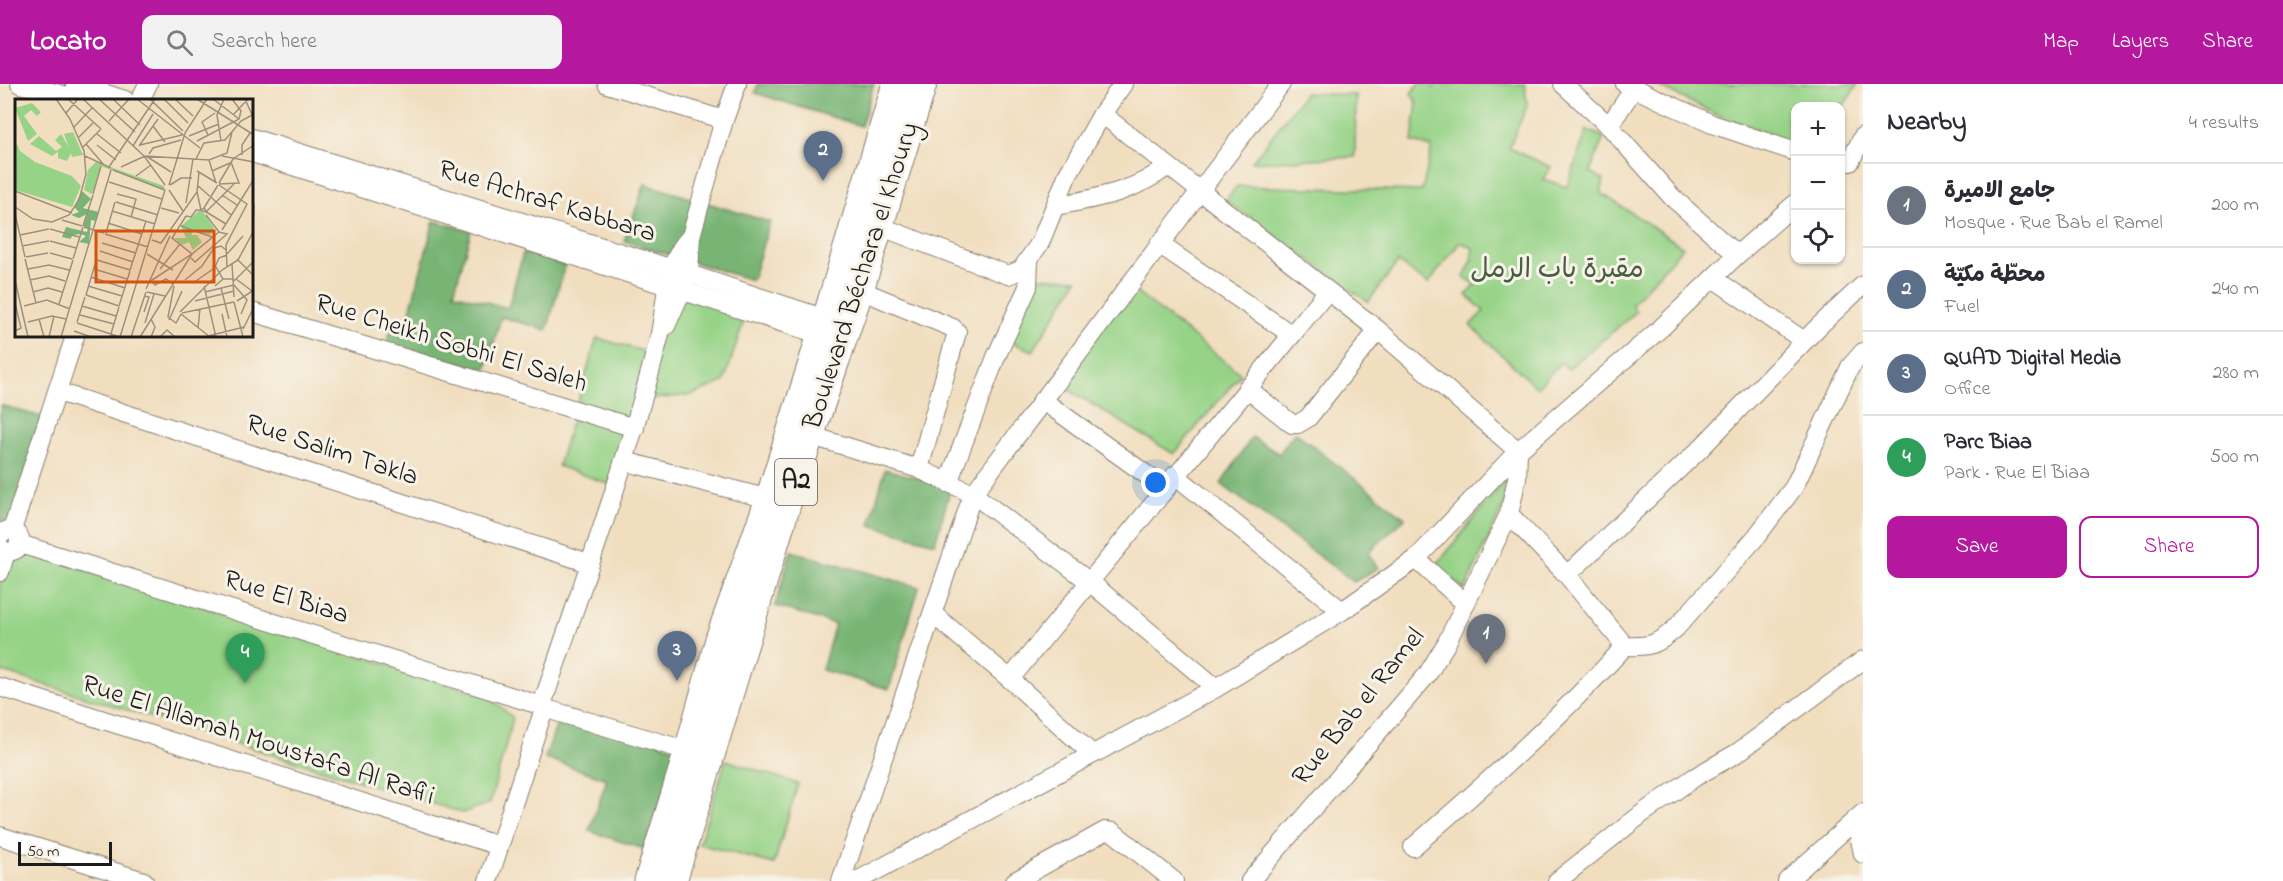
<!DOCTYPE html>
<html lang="en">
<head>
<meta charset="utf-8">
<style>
	body { margin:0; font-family:"Indie Flower","Playpen Sans Arabic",sans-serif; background:#f2f2f3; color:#2b2b33 }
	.controls { position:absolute; right:18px; top:18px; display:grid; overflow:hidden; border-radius:12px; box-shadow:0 2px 4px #0004 }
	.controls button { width:54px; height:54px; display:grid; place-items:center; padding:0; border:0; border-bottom:2px solid #e1e1e2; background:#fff; color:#2b2b33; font:30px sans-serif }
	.scale { position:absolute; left:18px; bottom:15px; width:94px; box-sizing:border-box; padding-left:6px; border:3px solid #1c1c1c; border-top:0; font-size:16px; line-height:21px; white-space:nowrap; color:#1c1c1c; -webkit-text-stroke:4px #f7f3e8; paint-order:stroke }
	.you { position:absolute; left:1156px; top:399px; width:21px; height:21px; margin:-15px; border:4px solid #fff; border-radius:50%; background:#1a73e8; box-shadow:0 0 0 9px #1a73e833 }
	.badge { display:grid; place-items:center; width:39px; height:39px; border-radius:50%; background:#b5179e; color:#fff; font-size:20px; font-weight:700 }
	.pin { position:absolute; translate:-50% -50px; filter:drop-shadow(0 2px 3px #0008) }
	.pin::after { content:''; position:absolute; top:32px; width:21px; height:18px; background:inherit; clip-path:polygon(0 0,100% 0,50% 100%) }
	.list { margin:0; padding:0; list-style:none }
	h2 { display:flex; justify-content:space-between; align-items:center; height:78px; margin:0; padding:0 24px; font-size:26px }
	h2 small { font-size:20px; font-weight:400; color:#7c7c81 }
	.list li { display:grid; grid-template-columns:39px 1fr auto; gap:18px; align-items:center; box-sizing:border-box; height:84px; padding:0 24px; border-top:2px solid #e1e1e2 }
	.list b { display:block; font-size:22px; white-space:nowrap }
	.list p { margin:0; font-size:20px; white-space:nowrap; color:#7c7c81 }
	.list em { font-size:20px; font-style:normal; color:#7c7c81 }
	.actions { display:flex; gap:12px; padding:18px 24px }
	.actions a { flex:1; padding:14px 0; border:2px solid #b5179e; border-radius:12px; text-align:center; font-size:21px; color:#b5179e }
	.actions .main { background:#b5179e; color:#fff }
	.icon { flex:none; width:33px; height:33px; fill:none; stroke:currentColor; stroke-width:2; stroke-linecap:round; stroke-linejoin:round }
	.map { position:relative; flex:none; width:1863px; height:797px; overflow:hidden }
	header { display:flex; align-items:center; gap:36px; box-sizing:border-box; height:84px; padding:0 30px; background:#b5179e; color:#fff }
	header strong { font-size:28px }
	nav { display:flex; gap:33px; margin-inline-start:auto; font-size:21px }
	.search { width:420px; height:54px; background:#f2f2f3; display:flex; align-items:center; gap:15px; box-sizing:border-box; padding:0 21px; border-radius:12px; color:#7c7c81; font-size:22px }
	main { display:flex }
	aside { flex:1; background:#fff }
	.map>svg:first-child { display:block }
	.green { fill:#96d387; stroke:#597852; stroke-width:1.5 }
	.forest { fill:#78b574; stroke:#4a6848; stroke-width:1.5 }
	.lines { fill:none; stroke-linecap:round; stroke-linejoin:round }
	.minor-casing { stroke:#867d6e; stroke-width:20 }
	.highway-casing { stroke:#867d6e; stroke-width:29 }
	.minor { stroke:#fff; stroke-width:18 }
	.highway { stroke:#fff; stroke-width:27 }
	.labels { text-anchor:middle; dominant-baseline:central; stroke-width:6; stroke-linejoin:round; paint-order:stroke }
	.shield { fill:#f7f3e8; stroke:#5e5c59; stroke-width:1.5 }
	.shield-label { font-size:26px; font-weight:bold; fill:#1c1c1c }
	.street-label { font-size:27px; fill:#1c1c1c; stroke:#f7f3e8 }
	.park-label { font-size:27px; fill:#475c41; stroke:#f7f3e8 }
	.inset-road { fill:none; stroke:#9c907e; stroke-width:1.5 }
	.view { fill:#d4530e; fill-opacity:0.15; stroke:#d4530e; stroke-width:3 }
	.inset-edge { fill:none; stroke:#1c1c1c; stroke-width:3 }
</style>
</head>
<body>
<header>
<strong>Locato</strong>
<div class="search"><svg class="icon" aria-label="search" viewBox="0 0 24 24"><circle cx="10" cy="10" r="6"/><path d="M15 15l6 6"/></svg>Search here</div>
<nav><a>Map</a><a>Layers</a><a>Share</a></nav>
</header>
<main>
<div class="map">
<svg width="1863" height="797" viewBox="0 0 1863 797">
	<rect width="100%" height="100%" fill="#f7f3e8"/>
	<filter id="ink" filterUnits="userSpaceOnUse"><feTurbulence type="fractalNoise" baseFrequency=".0167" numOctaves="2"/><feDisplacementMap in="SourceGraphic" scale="12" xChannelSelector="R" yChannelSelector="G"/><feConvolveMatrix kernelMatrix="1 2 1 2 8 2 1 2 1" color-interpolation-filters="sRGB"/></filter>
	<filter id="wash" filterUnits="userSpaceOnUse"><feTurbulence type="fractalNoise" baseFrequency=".008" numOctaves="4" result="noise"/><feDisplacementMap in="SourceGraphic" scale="24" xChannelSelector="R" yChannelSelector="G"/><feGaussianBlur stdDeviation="1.35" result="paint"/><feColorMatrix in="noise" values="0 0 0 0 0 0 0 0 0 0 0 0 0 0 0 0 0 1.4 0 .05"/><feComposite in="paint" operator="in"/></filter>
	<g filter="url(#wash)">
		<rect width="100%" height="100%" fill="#f1debf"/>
		<g class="green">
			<polygon points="1419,0 1428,0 1433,4 1437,0 1525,0 1527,22 1509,64 1551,83 1543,95 1567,103 1587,46 1604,53 1590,88 1604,96 1601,109 1683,163 1632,220 1636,228 1568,285 1561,278 1537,304 1470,241 1484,227 1466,211 1476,201 1464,193 1472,176 1473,164 1460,158 1428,200 1398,178 1368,218 1225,116 1237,102 1422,107 1432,63 1412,58 1417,19 1411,9"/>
			<polygon points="1654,0 1858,0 1841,25 1840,22 1796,22 1795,59 1715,30"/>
			<polygon points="1305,9 1356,11 1355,73 1252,78"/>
			<polygon points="1035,193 1078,195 1033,267 1008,257"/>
			<polygon points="677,197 750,217 724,298 691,311 644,316 609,400 558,382 597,254 653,270"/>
			<polygon points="1127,201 1241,290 1174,370 1054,297"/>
			<polygon points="1508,392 1515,395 1465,506 1436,482"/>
			<polygon points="24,467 488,612 513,634 490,719 463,729 0,587 0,484"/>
			<polygon points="726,676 798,700 774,780 699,760"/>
		</g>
		<g class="forest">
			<polygon points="758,0 874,0 861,42 755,9"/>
			<polygon points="645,100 770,138 752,196 624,157"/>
			<polygon points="434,137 471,147 454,209 508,224 523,169 565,181 547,246 501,233 486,286 387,259 391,246 406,242"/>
			<polygon points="0,321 42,333 11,440 0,436"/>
			<polygon points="1295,348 1405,434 1368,469 1378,484 1354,498 1221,400 1252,353 1279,370"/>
			<polygon points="885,385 951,403 935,459 870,441"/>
			<polygon points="791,467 919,503 889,605 822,586 835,540 775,522"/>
			<polygon points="562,625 678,665 644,765 589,747 607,695 545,674"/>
		</g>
	</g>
	<g filter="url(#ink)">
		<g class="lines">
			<defs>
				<g id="minor">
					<polyline points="20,0 83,16"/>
					<polyline points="75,0 125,16"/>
					<polyline points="607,0 724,36"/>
					<polyline points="1563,0 1609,42 1672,113 1737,171"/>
					<polyline points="1625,0 1712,40 1796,68"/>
					<polyline points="140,16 148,0"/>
					<polyline points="1609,42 1634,4"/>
					<polyline points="252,54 689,190 826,235"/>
					<polyline points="252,69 821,251"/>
					<polyline points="1850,78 1863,52"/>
					<path d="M 1056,122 C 1097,114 1135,108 1168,82"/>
					<polyline points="879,142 1008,191 1021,186 1040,159 1067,92 1102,30 1123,0"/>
					<polyline points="1159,160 1292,251"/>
					<polyline points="1713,194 1804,257"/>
					<polyline points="860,206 953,244 957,248 919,385"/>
					<polyline points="252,228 635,344"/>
					<polyline points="666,242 689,190 691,152 724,36 737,0"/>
					<polyline points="1247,304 1292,340 1298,340 1308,334 1378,246"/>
					<polyline points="58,308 589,479"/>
					<polyline points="1042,316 1165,404"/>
					<polyline points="812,352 919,385 973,410 1091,499 1216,604"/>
					<polyline points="624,377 780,418"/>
					<polyline points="1175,391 1342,527"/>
					<polyline points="948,399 996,273 1028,203 1029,175"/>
					<polyline points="1509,430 1567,491 1700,365 1819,242 1863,201"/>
					<polyline points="12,446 75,252"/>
					<path d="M 0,451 C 7,443 15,446 20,454 L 17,465 C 10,469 5,469 0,463"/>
					<polyline points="20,460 536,620"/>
					<polyline points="1416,475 1466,520"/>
					<polyline points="0,488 6,468"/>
					<path d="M 1567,491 L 1625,562 C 1650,563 1657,561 1676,544 L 1756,453 L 1794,403 L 1850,283 L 1863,268"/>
					<polyline points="933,530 1010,595 1092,670"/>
					<polyline points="1010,595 1327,208"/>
					<polyline points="0,603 499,762"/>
					<path d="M 544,615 C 584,495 628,377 659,254 C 667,220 664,179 691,152"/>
					<polyline points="550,626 688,667"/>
					<polyline points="1856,736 1863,770"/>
					<polyline points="0,752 144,797"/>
					<path d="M 1413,763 C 1487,699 1560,634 1625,562"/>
					<polyline points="488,797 542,631"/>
					<polyline points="841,797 973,410 1200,107 1102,30"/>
					<polyline points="857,797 1216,604 1342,527 1416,475 1518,367 1378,246 1200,107 1281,0"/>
					<polyline points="1015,797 1105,747 1113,748 1174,797"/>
					<polyline points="1250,797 1427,591 1446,560 1509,430 1517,394 1518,367 1661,244 1737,171 1796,119"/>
					<polyline points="1557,797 1643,729 1695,693 1737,669 1863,576"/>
					<polyline points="1787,797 1863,729"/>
				</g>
				<g id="highway">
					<polyline points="648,797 688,667 719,555 769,415 826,235 896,0"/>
					<polyline points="673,797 787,420 860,206 923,0"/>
				</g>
			</defs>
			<use href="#minor" class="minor-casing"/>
			<use href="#highway" class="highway-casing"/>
			<use href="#minor" class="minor"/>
			<use href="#highway" class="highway"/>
		</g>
	</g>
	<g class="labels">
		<rect class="shield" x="775" y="375" width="42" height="46" rx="4.5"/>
		<g class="shield-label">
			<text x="796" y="398">A2</text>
		</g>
		<g class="street-label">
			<text transform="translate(547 118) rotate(17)">Rue Achraf Kabbara</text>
			<text transform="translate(862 192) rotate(-72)">Boulevard Béchara el Khoury</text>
			<text transform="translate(451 260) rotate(17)">Rue Cheikh Sobhi El Saleh</text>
			<text transform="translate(332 367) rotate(18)">Rue Salim Takla</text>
			<text transform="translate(286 514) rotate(17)">Rue El Biaa</text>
			<text transform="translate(1359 623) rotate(-51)">Rue Bab el Ramel</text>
			<text transform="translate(258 657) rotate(18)">Rue El Allamah Moustafa Al Rafii</text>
		</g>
		<g class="park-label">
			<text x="1557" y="186">مقبرة باب الرمل</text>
		</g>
	</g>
	<g transform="translate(15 15)">
		<rect width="238" height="238" fill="#f1debf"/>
		<path d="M 17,4 L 26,13 L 22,17 L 16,11 L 9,17 L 22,35 L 13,42 L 0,9 ZM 58,33 L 68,56 L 57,58 L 56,54 L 52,62 L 43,59 L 43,53 L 37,57 L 15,45 L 24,37 L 41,52 L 47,48 L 40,41 L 46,35 L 54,48 L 49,35 ZM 0,41 L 5,52 L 20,63 L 57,77 L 66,87 L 57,108 L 0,91 ZM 81,63 L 149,87 L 150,92 L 86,67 L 77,95 L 69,91 L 73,71 ZM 186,110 L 199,129 L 195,136 L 177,131 L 177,136 L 182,136 L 187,143 L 178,151 L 174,143 L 167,146 L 159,139 L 171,139 L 166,127 Z" fill="#96d387"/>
		<path d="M 67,92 L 76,100 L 68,109 L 84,113 L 81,122 L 76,121 L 74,145 L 64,143 L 71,137 L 66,135 L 57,136 L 56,140 L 47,138 L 51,128 L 72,133 L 73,129 L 68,127 L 72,115 L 64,119 L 56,116 L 64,113 L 59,108 Z" fill="#78b574"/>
		<path class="inset-road" d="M 53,0 L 86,30M 68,0 L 129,57 L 150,86M 84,0 L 120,33M 98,0 L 125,26M 122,0 L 185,49M 135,0 L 168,32M 149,0 L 173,24M 160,0 L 178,17M 182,0 L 239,36M 198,0 L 224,20M 230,0 L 239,20M 51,14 L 63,0M 218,16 L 233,0M 94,22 L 114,0M 138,27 L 150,43M 59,28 L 77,9M 82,35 L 106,54M 193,36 L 187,23 L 200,14M 174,37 L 204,25M 64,38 L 78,24M 182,42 L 224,20 L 226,12 L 217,0M 206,42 L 202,16 L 209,0M 71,45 L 89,66M 82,46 L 101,61M 125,46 L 167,36M 118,47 L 138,15M 124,47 L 143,20M 68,48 L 86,30M 134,55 L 138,49 L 166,41M 227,56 L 227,46 L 235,34M 70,57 L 96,69M 130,57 L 194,61 L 212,54 L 217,33M 131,57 L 156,73M 207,57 L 239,63M 181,60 L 189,44 L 210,41 L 226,22 L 239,15M 194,61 L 201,84M 94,68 L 140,0M 106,68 L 130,57M 98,71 L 150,91M 182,72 L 202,84M 197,72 L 215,64M 121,77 L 136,66M 94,83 L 147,100M 204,84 L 218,60 L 239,46M 204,85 L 224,84 L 216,63M 154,86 L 170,34 L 192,0M 155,86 L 166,79 L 177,79M 182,86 L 216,116M 204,86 L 232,105 L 211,146 L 212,168M 154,91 L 168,112M 0,92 L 57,114M 78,95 L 86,67M 102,95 L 121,100 L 116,118M 207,96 L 222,106M 101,103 L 143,116M 171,104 L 178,60M 0,108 L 18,120 L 37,123 L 54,116 L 64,101 L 71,75 L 69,52 L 55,20 L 41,0M 146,109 L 164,114M 189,109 L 203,86M 97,112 L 140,125M 192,112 L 219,85M 193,114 L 211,125M 0,115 L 10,158M 191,116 L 204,133M 171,117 L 176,118 L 181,111 L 186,111 L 189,109 L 193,114 L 186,111 L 182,93M 47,121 L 67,127M 93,124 L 127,135M 68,127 L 78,96M 166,127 L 197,138M 69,128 L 89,134M 35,130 L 64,138M 207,131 L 239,80M 91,134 L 100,103M 90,135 L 133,148M 5,136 L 34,130M 137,141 L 146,144 L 182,93 L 184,73M 35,142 L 61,149M 87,144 L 121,154M 7,147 L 34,142M 85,152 L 118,163M 35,154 L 57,160M 132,155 L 158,171M 212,155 L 228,137M 11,158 L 33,154M 10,160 L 21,204M 58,160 L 68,128M 222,160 L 239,177M 82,161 L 115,171M 217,165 L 219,198M 200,168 L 204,159 L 212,156M 13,170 L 34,166 L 54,171M 79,170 L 112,180M 145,170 L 165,145M 115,171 L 131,122M 76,178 L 110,189M 221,180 L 237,192M 0,181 L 13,238M 15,181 L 34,177 L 50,182M 170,181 L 187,167 L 199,149 L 206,147 L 211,151M 136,182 L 140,186 L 151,180 L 158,185M 219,182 L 239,162M 134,183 L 177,155 L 157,139 L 171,117M 178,184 L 201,168 L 208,180M 219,186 L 232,201 L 226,215M 73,187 L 107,197M 159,187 L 153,218 L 161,224 L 166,215M 189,187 L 201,238M 200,187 L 208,180 L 219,180M 206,189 L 214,220M 131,190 L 155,137M 18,193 L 33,189 L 47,193M 132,193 L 150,197M 190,193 L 219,186M 71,196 L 81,162M 71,196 L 104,207M 180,202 L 219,192M 222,202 L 239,191M 219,203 L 228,238M 0,204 L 6,229 L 0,232M 44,205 L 58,161M 9,207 L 32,201 L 55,210M 67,207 L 101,217M 104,207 L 115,172M 129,213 L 134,198 L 129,197M 165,213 L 207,171 L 223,161 L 238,133 L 239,105M 167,214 L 219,203M 166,215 L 195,238M 207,215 L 212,238M 65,216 L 99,225M 24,220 L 29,238M 154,221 L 167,192M 13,223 L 37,217 L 51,220M 62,223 L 70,198M 62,224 L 105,238M 130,224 L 139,195M 183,229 L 185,210M 228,230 L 239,208M 59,232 L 76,238M 34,238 L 39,217M 46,238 L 96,71M 95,238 L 104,208M 105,238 L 150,91M 116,238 L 131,193M 125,238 L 177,155 L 204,133 L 212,135 L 180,163 L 176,159M 136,238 L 140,228 L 136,220M 145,238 L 152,231 L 160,238M 189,238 L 229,228"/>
		<path class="view" d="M 81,132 L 199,132 L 199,183 L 81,183 Z"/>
		<rect width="238" height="238" class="inset-edge"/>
	</g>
</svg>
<div class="controls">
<button>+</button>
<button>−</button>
<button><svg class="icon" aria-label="locate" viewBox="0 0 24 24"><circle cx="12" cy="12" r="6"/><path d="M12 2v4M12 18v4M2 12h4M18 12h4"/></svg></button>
</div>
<div class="scale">50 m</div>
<div class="you"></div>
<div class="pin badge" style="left:1486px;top:580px;background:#6b7280">1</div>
<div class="pin badge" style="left:823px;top:97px;background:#5c6f8a">2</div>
<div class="pin badge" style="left:677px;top:597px;background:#5c6f8a">3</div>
<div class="pin badge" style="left:245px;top:599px;background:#2e9e5b">4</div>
</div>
<aside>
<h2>Nearby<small>4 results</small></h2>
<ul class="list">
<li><span class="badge" style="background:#6b7280">1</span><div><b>جامع الاميرة</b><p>Mosque · Rue Bab el Ramel</p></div><em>200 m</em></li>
<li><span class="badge" style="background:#5c6f8a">2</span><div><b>محطّة مكيّة</b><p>Fuel</p></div><em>240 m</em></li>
<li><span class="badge" style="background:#5c6f8a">3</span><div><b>QUAD Digital Media</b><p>Office</p></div><em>280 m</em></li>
<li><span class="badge" style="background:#2e9e5b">4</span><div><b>Parc Biaa</b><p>Park · Rue El Biaa</p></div><em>500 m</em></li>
</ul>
<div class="actions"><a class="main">Save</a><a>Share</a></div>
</aside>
</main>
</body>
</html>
